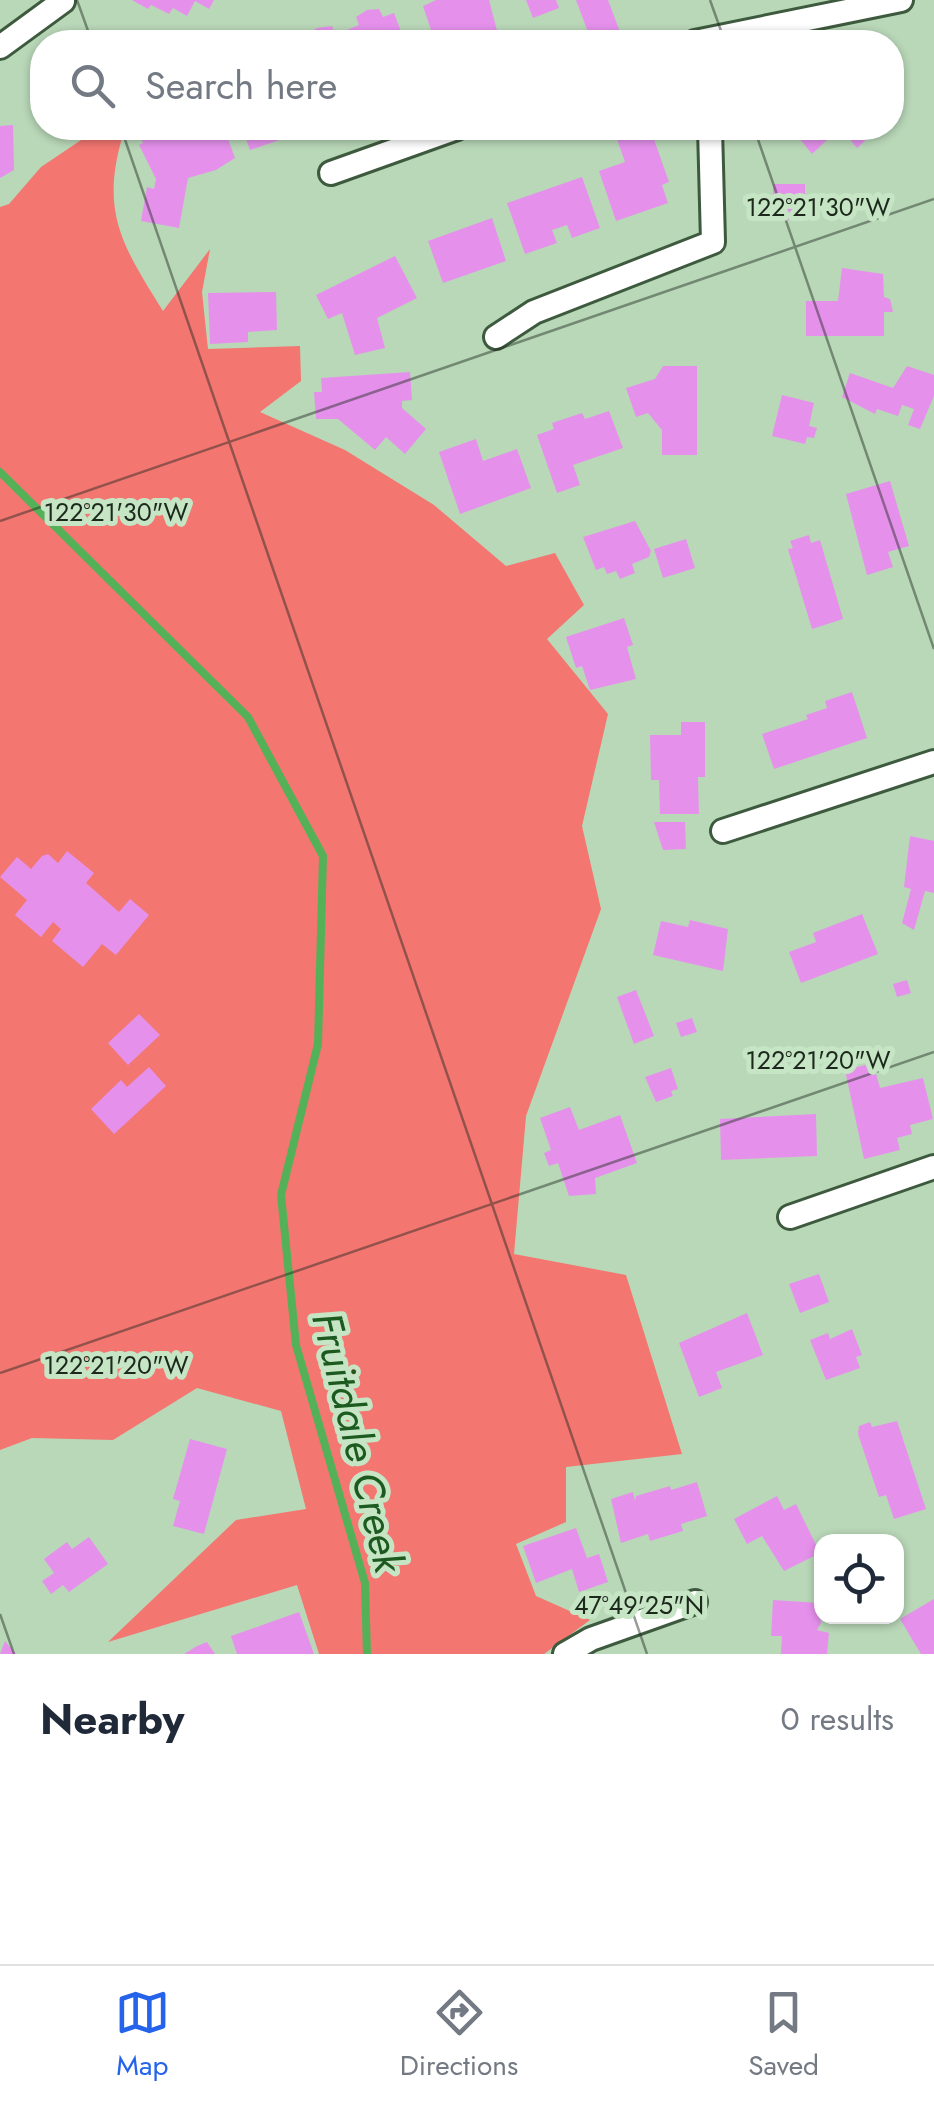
<!DOCTYPE html>
<html lang="en">
<head>
<meta charset="utf-8">
<style>
	body { margin:0; font-family:Jost,sans-serif; background:#f6f6f7; color:#1f2937 }
	.controls { position:absolute; right:30px; bottom:30px; display:grid; overflow:hidden; border-radius:20px; box-shadow:0 2px 8px #0004 }
	.controls button { width:90px; height:90px; display:grid; place-items:center; padding:0; border:0; border-bottom:2px solid #e0e1e3; background:#fff; color:#1f2937; font:50px sans-serif }
	.list { margin:0; padding:0; list-style:none }
	h2 { display:flex; justify-content:space-between; align-items:center; height:130px; margin:0; padding:0 40px; font-size:42px }
	h2 small { font-size:32px; font-weight:400; color:#747a83 }
	.icon { flex:none; width:55px; height:55px; fill:none; stroke:currentColor; stroke-width:2; stroke-linecap:round; stroke-linejoin:round }
	.map { position:relative; flex:none; width:934px; height:1654px; overflow:hidden }
	.search { position:absolute; background:#fff; box-shadow:0 2px 8px #0004; left:30px; right:30px; top:30px; height:110px; display:flex; align-items:center; gap:25px; box-sizing:border-box; padding:0 35px; border-radius:40px; color:#747a83; font-size:38px }
	.sheet { height:310px; background:#fff }
	nav { display:flex; justify-content:space-around; align-items:center; box-sizing:border-box; height:140px; border-top:2px solid #e0e1e3; background:#fff; font-size:28px; color:#747a83 }
	nav a { display:grid; justify-items:center; gap:5px }
	nav .on { color:#2563eb }
	.map>svg:first-child { display:block }
	.forest { fill:#f37671 }
	.lines { fill:none; stroke-linecap:round; stroke-linejoin:round }
	.stream { stroke:#55b158; stroke-width:8 }
	.building { fill:#e591ec }
	.street-casing { stroke:#3e5a3e; stroke-width:28 }
	.street { stroke:#fff; stroke-width:22 }
	.ticks { fill:none; stroke:#1c281c; stroke-width:2.5; stroke-opacity:0.45 }
	.labels { text-anchor:middle; dominant-baseline:central; stroke-width:10; stroke-linejoin:round; paint-order:stroke }
	.water-label { font-size:42px; font-style:italic; fill:#1c5a20; stroke:#c6e5c4 }
	.ticks-label { font-size:25px; text-anchor:middle; fill:#1c281c; stroke:#c6e5c4; stroke-width:10; stroke-linejoin:round; paint-order:stroke }
</style>
</head>
<body>
<div class="map">
<svg width="934" height="1654" viewBox="0 0 934 1654">
	<rect width="100%" height="100%" fill="#b9d8b8"/>
	<path class="forest" d="M 99,128 L 125,128 C 99,210 120,242 163,311 L 210,249 L 202,292 L 208,349 L 300,346 L 301,381 L 260,412 L 345,450 L 434,505 L 506,566 L 555,553 L 584,605 L 547,639 L 608,714 L 582,826 L 601,909 L 526,1116 L 514,1254 L 626,1275 L 682,1454 L 566,1467 L 566,1522 L 516,1544 L 536,1596 L 590,1620 L 544,1654 L 319,1654 L 297,1585 L 108,1642 L 236,1520 L 306,1509 L 281,1411 L 197,1388 L 113,1440 L 32,1438 L 0,1450 L 0,207 L 9,204 L 41,167 Z"/>
	<g class="lines">
		<polyline class="stream" points="0,472 248,717 323,856 318,1044 281,1195 296,1345 365,1583 367,1654"/>
	</g>
	<g class="building">
		<polygon points="132,0 214,0 209,9 195,1 187,16 173,8 169,14 151,5 148,9"/>
		<polygon points="436,0 489,0 500,42 435,42 423,6"/>
		<polygon points="526,0 556,0 559,8 533,18"/>
		<polygon points="576,0 608,0 620,32 591,40"/>
		<polygon points="379,9 383,17 394,13 405,42 307,42 304,36 317,28 332,26 335,35 359,25 356,17 367,10"/>
		<polygon points="13,125 14,170 0,178 0,126"/>
		<polygon points="149,128 224,128 235,158 216,170 188,178 179,228 141,221 147,187 154,189 156,179 139,145 143,143 138,131"/>
		<polygon points="242,128 288,128 291,136 250,150"/>
		<polygon points="613,128 650,128 669,182 662,185 668,203 616,221 599,171 625,162"/>
		<polygon points="791,128 879,128 857,148 840,128 812,154"/>
		<polygon points="582,177 600,228 572,238 567,225 552,230 557,243 525,254 507,203"/>
		<rect x="773" y="184" width="32" height="36"/>
		<polygon points="492,218 506,261 443,283 428,241"/>
		<polygon points="395,256 417,298 377,318 385,348 355,355 342,313 328,319 316,295"/>
		<polygon points="842,268 883,274 884,297 890,299 893,312 884,312 884,336 806,336 806,301 838,301"/>
		<polygon points="276,292 277,330 248,332 248,342 210,344 208,293"/>
		<polygon points="663,366 697,366 697,455 662,455 662,430 648,413 636,417 626,388 655,379"/>
		<polygon points="907,366 934,375 934,396 920,429 908,425 914,409 902,405 898,416 877,409 875,414 842,397 850,373 893,388"/>
		<polygon points="410,372 412,400 402,401 402,408 426,429 405,454 386,437 375,450 338,419 316,419 314,392 322,392 321,378"/>
		<polygon points="782,395 814,403 809,426 817,428 814,438 807,437 805,444 772,436"/>
		<polygon points="609,411 623,448 573,465 580,485 557,493 537,435 554,429 552,423 582,413 585,419"/>
		<polygon points="476,439 483,461 517,449 531,488 460,514 439,452"/>
		<polygon points="890,481 909,546 888,552 893,567 867,575 846,494"/>
		<polygon points="635,521 651,551 649,557 632,564 635,573 620,579 616,571 607,574 604,567 596,570 583,537"/>
		<polygon points="809,535 811,543 820,540 843,619 812,629 788,549 793,548 790,541"/>
		<polygon points="686,539 695,568 663,578 654,549"/>
		<polygon points="624,618 633,645 627,647 636,679 590,690 582,666 576,668 566,637"/>
		<polygon points="852,692 867,738 774,769 762,734 808,719 806,715 827,708 825,701"/>
		<polygon points="681,722 705,722 705,777 698,777 699,814 660,814 659,780 651,780 650,735 681,735"/>
		<polygon points="654,822 685,822 686,849 663,850"/>
		<polygon points="910,836 934,841 934,893 925,891 914,930 902,923 911,889 904,887"/>
		<polygon points="67,851 94,873 86,883 119,912 130,899 149,915 116,955 102,944 83,967 52,941 61,929 53,922 41,937 15,915 27,900 0,877 17,857 31,869 42,856 48,854 58,863"/>
		<polygon points="862,914 878,954 801,983 789,952 816,942 813,933"/>
		<polygon points="690,920 728,929 723,971 653,955 661,921 688,927"/>
		<polygon points="907,980 911,993 897,997 893,984"/>
		<polygon points="636,990 654,1036 634,1044 617,997"/>
		<polygon points="139,1014 160,1035 128,1065 108,1043"/>
		<polygon points="692,1018 697,1032 681,1037 676,1023"/>
		<polygon points="873,1063 880,1088 923,1078 933,1119 910,1125 912,1134 897,1138 900,1150 864,1159 845,1070"/>
		<polygon points="149,1067 166,1086 114,1134 91,1109 121,1080 127,1087"/>
		<polygon points="671,1068 678,1089 671,1091 673,1096 656,1102 645,1077"/>
		<polygon points="570,1107 579,1130 620,1115 637,1163 595,1178 596,1194 569,1196 558,1163 549,1166 544,1153 551,1150 540,1118"/>
		<polygon points="816,1114 817,1156 721,1160 720,1119"/>
		<polygon points="819,1274 829,1302 800,1313 789,1284"/>
		<polygon points="747,1313 763,1355 716,1372 722,1388 699,1397 679,1343"/>
		<polygon points="852,1329 862,1355 856,1357 860,1368 826,1380 810,1340 828,1333 830,1339"/>
		<polygon points="897,1421 926,1509 894,1519 886,1495 879,1497 858,1434 859,1426 870,1422 872,1427"/>
		<polygon points="190,1439 227,1449 204,1534 173,1526 180,1501 173,1499"/>
		<polygon points="697,1482 707,1516 681,1524 683,1531 650,1541 648,1534 621,1543 611,1499 633,1492 635,1501 636,1496 670,1486 671,1490"/>
		<polygon points="777,1496 784,1510 796,1504 820,1553 784,1571 762,1536 747,1544 734,1519"/>
		<polygon points="576,1528 587,1558 599,1554 608,1582 579,1592 572,1569 536,1583 523,1546"/>
		<polygon points="89,1537 108,1564 69,1592 63,1585 51,1594 42,1581 54,1573 44,1559 67,1542 72,1549"/>
		<polygon points="934,1599 934,1654 921,1654 900,1619"/>
		<polygon points="773,1600 819,1603 821,1623 817,1630 829,1633 827,1654 781,1654 782,1636 771,1636"/>
		<polygon points="299,1612 314,1654 237,1654 231,1636"/>
		<polygon points="5,1641 16,1654 0,1654"/>
		<polygon points="207,1642 215,1654 184,1654 197,1646"/>
	</g>
	<g class="lines">
		<defs>
			<g id="street">
				<polyline points="695,42 901,0"/>
				<polyline points="0,47 63,1"/>
				<polyline points="331,173 457,128"/>
				<polyline points="496,337 534,312 713,242 710,128"/>
				<polyline points="723,831 934,762"/>
				<polyline points="790,1217 934,1167"/>
				<polyline points="565,1654 591,1639 695,1602"/>
			</g>
		</defs>
		<use href="#street" class="street-casing"/>
		<use href="#street" class="street"/>
	</g>
	<path class="ticks" d="M 77,0 L 92,42M 710,0 L 725,42M 121,128 L 647,1654M 754,128 L 934,649M 0,521 L 934,199M 0,1373 L 934,1052M 0,1614 L 14,1654"/>
	<g class="labels">
		<g class="water-label">
			<text transform="translate(358 1442) rotate(76)">Fruitdale Creek</text>
		</g>
	</g>
	<g class="ticks-label">
		<text x="818" y="216">122°21'30"W</text>
		<text x="116" y="521">122°21'30"W</text>
		<text x="818" y="1069">122°21'20"W</text>
		<text x="116" y="1374">122°21'20"W</text>
		<text x="639" y="1614">47°49'25"N</text>
	</g>
</svg>
<div class="controls">
<button><svg class="icon" aria-label="locate" viewBox="0 0 24 24"><circle cx="12" cy="12" r="6"/><path d="M12 2v4M12 18v4M2 12h4M18 12h4"/></svg></button>
</div>
<div class="search"><svg class="icon" aria-label="search" viewBox="0 0 24 24"><circle cx="10" cy="10" r="6"/><path d="M15 15l6 6"/></svg>Search here</div>
</div>
<section class="sheet">
<h2>Nearby<small>0 results</small></h2>
<ul class="list">
</ul>
</section>
<nav>
<a class="on"><svg class="icon" aria-label="map" viewBox="0 0 24 24"><path d="M3 6l6-2 6 2 6-2v14l-6 2-6-2-6 2zM9 4v14M15 6v14"/></svg>Map</a>
<a><svg class="icon" aria-label="directions" viewBox="0 0 24 24"><path d="M12 3l9 9-9 9-9-9zM9 14v-3h6M13 9l2 2-2 2"/></svg>Directions</a>
<a><svg class="icon" aria-label="saved" viewBox="0 0 24 24"><path d="M7 4h10v16l-5-4-5 4z"/></svg>Saved</a>
</nav>
</body>
</html>
